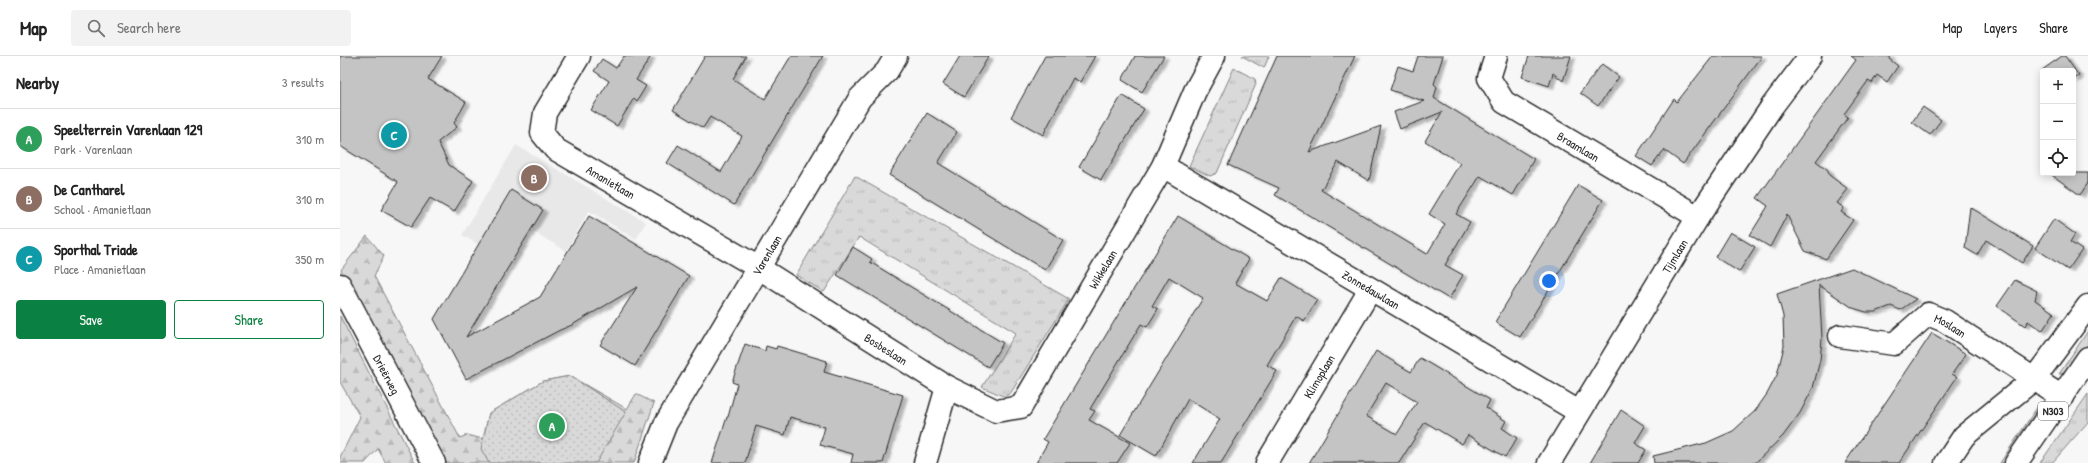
<!DOCTYPE html>
<html lang="en">
<head>
<meta charset="utf-8">
<style>
	body { margin:0; font-family:"Patrick Hand",sans-serif; background:#f2f2f2; color:#222 }
	.controls { position:absolute; right:12px; top:12px; display:grid; overflow:hidden; border-radius:4px; box-shadow:0 2px 10px #0003 }
	.controls button { width:36px; height:36px; display:grid; place-items:center; padding:0; border:0; border-bottom:1px solid #e0e0e0; background:#fff; color:#222; font:20px sans-serif }
	.you { position:absolute; left:1209px; top:225px; width:14px; height:14px; margin:-10px; border:3px solid #fff; border-radius:50%; background:#1a73e8; box-shadow:0 0 0 6px #1a73e833 }
	.badge { display:grid; place-items:center; width:26px; height:26px; border-radius:50%; background:#0b8043; color:#fff; font-size:13px; font-weight:700 }
	.pin { position:absolute; translate:-50% -50%; border:2px solid #fff; box-shadow:0 1px 4px #0006 }
	.list { margin:0; padding:0; list-style:none }
	h2 { display:flex; justify-content:space-between; align-items:center; height:52px; margin:0; padding:0 16px; font-size:17px }
	h2 small { font-size:13px; font-weight:400; color:#767676 }
	.list li { display:grid; grid-template-columns:26px 1fr auto; gap:12px; align-items:center; box-sizing:border-box; height:60px; padding:0 16px; border-top:1px solid #e0e0e0 }
	.list b { display:block; font-size:15px; white-space:nowrap }
	.list p { margin:0; font-size:13px; white-space:nowrap; color:#767676 }
	.list em { font-size:13px; font-style:normal; color:#767676 }
	.actions { display:flex; gap:8px; padding:12px 16px }
	.actions a { flex:1; padding:9px 0; border:1px solid #0b8043; border-radius:4px; text-align:center; font-size:14px; color:#0b8043 }
	.actions .main { background:#0b8043; color:#fff }
	.icon { flex:none; width:22px; height:22px; fill:none; stroke:currentColor; stroke-width:2; stroke-linecap:round; stroke-linejoin:round }
	.map { position:relative; flex:none; width:1748px; height:407px; overflow:hidden }
	header { display:flex; align-items:center; gap:24px; box-sizing:border-box; height:56px; padding:0 20px; background:#fff; border-bottom:1px solid #e0e0e0 }
	header strong { font-size:19px }
	nav { display:flex; gap:22px; margin-inline-start:auto; font-size:14px }
	.search { width:280px; height:36px; background:#f2f2f2; display:flex; align-items:center; gap:10px; box-sizing:border-box; padding:0 14px; border-radius:4px; color:#767676; font-size:15px }
	main { display:flex }
	aside { flex:1; background:#fff }
	.map>svg:first-child { display:block }
	.built { fill:#e8e8e8 }
	.grass { fill:url(#grass-tufts); stroke:#828282 }
	.forest { fill:url(#forest-firs); stroke:#828282 }
	.park { fill:url(#park-dots); stroke:#828282 }
	.building { fill:#c4c4c4; stroke:#2b2b2b; fill-rule:evenodd; filter:url(#shadow) }
	.lines { fill:none; stroke-linecap:round; stroke-linejoin:round }
	.minor-casing { stroke:#2b2b2b; stroke-width:25 }
	.major-casing { stroke:#2b2b2b; stroke-width:25 }
	.minor { stroke:#fff; stroke-width:22 }
	.major { stroke:#fff; stroke-width:22 }
	.labels { text-anchor:middle; dominant-baseline:central; stroke-width:4; stroke-linejoin:round; paint-order:stroke }
	.shield { fill:#fff; stroke:#6b6b6b; stroke-width:1 }
	.shield-label { font-size:11px; font-weight:bold; fill:#2b2b2b }
	.street-label { font-size:12px; fill:#2b2b2b; stroke:#fff }
</style>
</head>
<body>
<header>
<strong>Map</strong>
<div class="search"><svg class="icon" aria-label="search" viewBox="0 0 24 24"><circle cx="10" cy="10" r="6"/><path d="M15 15l6 6"/></svg>Search here</div>
<nav><a>Map</a><a>Layers</a><a>Share</a></nav>
</header>
<main>
<aside>
<h2>Nearby<small>3 results</small></h2>
<ul class="list">
<li><span class="badge" style="background:#2e9e5b">A</span><div><b>Speelterrein Varenlaan 129</b><p>Park · Varenlaan</p></div><em>310 m</em></li>
<li><span class="badge" style="background:#8d6e63">B</span><div><b>De Cantharel</b><p>School · Amanietlaan</p></div><em>310 m</em></li>
<li><span class="badge" style="background:#0f9aa8">C</span><div><b>Sporthal Triade</b><p>Place · Amanietlaan</p></div><em>350 m</em></li>
</ul>
<div class="actions"><a class="main">Save</a><a>Share</a></div>
</aside>
<div class="map">
<svg width="1748" height="407" viewBox="0 0 1748 407">
	<defs>
		<pattern id="grass-tufts" width="24" height="20" patternUnits="userSpaceOnUse"><rect width="24" height="20" fill="#d9d9d9"/><path d="M3 7l-1-3M5 7V3M7 7l1-3M15 17l-1-3M17 17v-4M19 17l1-3" fill="none" stroke="#bababa"/></pattern>
		<pattern id="forest-firs" width="22" height="20" patternUnits="userSpaceOnUse"><rect width="22" height="20" fill="#d9d9d9"/><path d="M5 1l3.5 6h-7zM16 11l3.5 6h-7z" fill="#bababa"/></pattern>
		<pattern id="park-dots" width="8" height="8" patternUnits="userSpaceOnUse"><rect width="8" height="8" fill="#d9d9d9"/><path d="M2 2h.1M6 6h.1" fill="none" stroke="#bababa" stroke-width="1.8" stroke-linecap="round"/></pattern>
		<filter id="shadow"><feDropShadow dx="4.5" dy="2.5" stdDeviation="1" flood-color="#0004"/></filter>
	</defs>
	<rect width="100%" height="100%" fill="#f7f7f7"/>
	<filter id="ink" filterUnits="userSpaceOnUse"><feTurbulence type="fractalNoise" baseFrequency=".025" numOctaves="2"/><feDisplacementMap in="SourceGraphic" scale="8" xChannelSelector="R" yChannelSelector="G"/><feConvolveMatrix kernelMatrix="1 2 1 2 8 2 1 2 1" color-interpolation-filters="sRGB"/></filter>
	<g filter="url(#ink)">
		<polygon class="built" points="176,89 306,166 296,183 249,155 226,195 194,176 174,210 122,179"/>
		<g class="grass">
			<polygon points="902,0 929,0 924,12"/>
			<polygon points="894,12 915,23 916,28 877,117 870,120 849,110"/>
			<polygon points="515,120 729,243 670,338 663,340 642,331 676,277 519,181 484,236 456,219"/>
			<polygon points="1748,275 1748,292 1732,317 1719,318"/>
			<polygon points="1748,338 1748,366 1712,407 1700,407"/>
			<polygon points="1700,347 1706,354 1669,407 1660,407"/>
		</g>
		<g class="forest">
			<polygon points="27,180 44,200 34,220 120,382 127,379 143,383 149,357 203,325 230,320 287,353 296,338 314,347 294,407 102,407 1,214"/>
			<polygon points="0,260 75,407 46,407 38,393 25,407 0,407 0,401 20,361 0,326"/>
		</g>
		<polygon class="park" points="230,320 286,356 256,407 149,407 141,393 149,357 203,325"/>
		<g class="building">
			<polygon points="0,0 102,0 88,23 126,46 114,67 117,71 98,86 109,109 133,125 114,156 90,142 71,171 41,154 58,126 0,90"/>
			<polygon points="284,0 311,0 296,24 306,30 297,45 294,42 277,70 251,54 269,25 254,15 262,3 276,12"/>
			<polygon points="365,0 406,0 393,23 425,43 451,0 483,0 394,149 327,107 338,89 381,116 402,80 370,61 363,72 333,54"/>
			<polygon points="620,0 649,0 624,41 603,28"/>
			<polygon points="705,0 755,0 740,26 733,22 703,79 671,61"/>
			<polygon points="795,0 824,0 802,36 782,24"/>
			<polygon points="937,0 1015,0 969,96 1041,70 1029,125 998,106 981,134 1087,198 1105,168 1089,158 1120,107 1085,85 1102,56 1060,73 1054,56 1084,45 1050,34 1058,10 1073,15 1078,0 1103,0 1094,28 1097,31 1094,42 1194,103 1173,139 1140,120 1116,158 1130,166 1105,209 1123,219 1109,243 935,139 939,132 888,109"/>
			<polygon points="1189,0 1231,0 1223,25 1213,17 1209,30 1182,21"/>
			<polygon points="1373,0 1422,0 1343,108 1324,94 1312,110 1296,100 1334,43 1337,46"/>
			<polygon points="1511,0 1551,0 1549,3 1558,10 1547,26 1537,19 1532,27 1528,25 1504,58 1508,61 1476,105 1488,114 1489,119 1508,133 1497,147 1504,152 1501,156 1513,164 1486,203 1465,195 1447,159 1430,191 1410,179 1428,150 1417,142 1516,4"/>
			<polygon points="1722,0 1725,0 1739,20 1733,24 1733,15 1703,16 1702,14"/>
			<polygon points="1262,8 1279,21 1258,50 1240,37"/>
			<polygon points="782,39 804,53 761,124 739,111"/>
			<polygon points="1583,51 1601,64 1590,79 1572,66"/>
			<polygon points="587,57 617,76 598,107 723,184 705,214 549,119"/>
			<polygon points="1709,117 1748,117 1748,127 1740,139"/>
			<polygon points="1238,129 1263,144 1180,281 1155,266"/>
			<polygon points="171,134 203,154 126,281 200,241 249,160 349,220 295,310 260,289 297,231 232,269 220,274 126,323 94,263"/>
			<polygon points="1630,151 1693,190 1682,207 1646,184 1637,199 1625,192"/>
			<polygon points="838,160 909,203 895,227 927,245 941,222 977,244 964,265 956,260 927,309 937,315 881,407 853,407 880,363 848,343 816,400 780,379 863,242 829,221 812,250 818,253 807,271 801,268 750,353 755,355 749,364 790,387 777,407 696,407 708,386 703,383"/>
			<polygon points="1714,163 1735,178 1730,186 1742,194 1728,214 1695,192"/>
			<polygon points="1390,176 1415,191 1399,216 1375,201"/>
			<polygon points="513,191 532,203 530,206 663,287 648,311 497,219"/>
			<polygon points="1512,212 1576,243 1560,254 1551,250 1535,256 1526,256 1513,252 1479,229 1482,283 1480,304 1473,332 1460,357 1443,380 1415,407 1314,407 1313,400 1366,387 1393,375 1415,355 1427,338 1437,319 1444,290 1443,260 1437,238"/>
			<polygon points="1675,224 1697,235 1695,244 1714,257 1702,275 1688,265 1685,270 1657,250"/>
			<polygon points="1592,277 1626,298 1612,318 1617,321 1559,407 1505,407"/>
			<polygon points="405,288 425,295 426,290 436,293 437,290 487,305 484,316 563,339 543,407 511,407 513,398 480,389 485,371 450,361 445,379 416,370 405,407 372,407 387,361 388,361 397,328 392,326"/>
			<path d="M 1036,295 L 1071,316 L 1080,302 L 1150,344 L 1146,352 L 1166,365 L 1162,372 L 1177,382 L 1165,401 L 1128,379 L 1122,388 L 1085,366 L 1059,407 L 969,407 ZM 1046,327 L 1077,346 L 1057,378 L 1026,360 Z"/>
			<polygon points="1281,354 1305,370 1295,387 1306,394 1298,407 1250,407"/>
		</g>
		<g class="lines">
			<defs>
				<g id="minor">
					<path id="s1" d="M 239,0 L 205,57 L 202,77 L 215,93 L 419,212 L 607,331 L 585,407"/>
					<path id="s2" d="M 1156,0 L 1149,22 L 1164,46 L 1358,161"/>
					<path id="s3" d="M 823,110 L 1239,356"/>
					<path id="s4" d="M 0,229 L 94,407"/>
					<path id="s5" d="M 1500,280 L 1554,288 L 1588,258 L 1605,265 L 1722,341"/>
					<path id="s6" d="M 607,331 L 656,355 L 681,351 L 823,110 L 855,35 L 874,0"/>
					<path id="s7" d="M 310,407 L 326,367 L 520,42 L 547,15 L 556,0"/>
					<path id="s8" d="M 927,407 L 1030,234"/>
					<path id="s9" d="M 1209,407 L 1358,161 L 1433,49 L 1470,0"/>
					<polyline points="1606,407 1624,380 1694,323 1748,250"/>
				</g>
				<polyline id="major" points="1676,407 1748,302"/>
			</defs>
			<use href="#minor" class="minor-casing"/>
			<use href="#major" class="major-casing"/>
			<use href="#minor" class="minor"/>
			<use href="#major" class="major"/>
		</g>
	</g>
	<g class="labels">
		<rect class="shield" x="1698" y="346" width="30" height="18" rx="3"/>
		<g class="shield-label">
			<text x="1713" y="355">N303</text>
		</g>
		<g class="street-label">
			<text stroke="none"><textPath href="#s2" startOffset="138">Braamlaan</textPath></text>
			<text stroke="none"><textPath href="#s1" startOffset="172">Amanietlaan</textPath></text>
			<text stroke="none"><textPath href="#s7" startOffset="239">Varenlaan</textPath></text>
			<text stroke="none"><textPath href="#s9" startOffset="242">Tijmlaan</textPath></text>
			<text stroke="none"><textPath href="#s6" startOffset="240">Wikkelaan</textPath></text>
			<text stroke="none"><textPath href="#s3" startOffset="242">Zonnedauwlaan</textPath></text>
			<text stroke="none"><textPath href="#s5" startOffset="125">Moslaan</textPath></text>
			<text stroke="none"><textPath href="#s1" startOffset="494">Bosbeslaan</textPath></text>
			<text stroke="none"><textPath href="#s4" startOffset="101">Drieërweg</textPath></text>
			<text stroke="none"><textPath href="#s8" startOffset="101">Klimoplaan</textPath></text>
		</g>
	</g>
</svg>
<div class="controls">
<button>+</button>
<button>−</button>
<button><svg class="icon" aria-label="locate" viewBox="0 0 24 24"><circle cx="12" cy="12" r="6"/><path d="M12 2v4M12 18v4M2 12h4M18 12h4"/></svg></button>
</div>
<div class="you"></div>
<div class="pin badge" style="left:212px;top:370px;background:#2e9e5b">A</div>
<div class="pin badge" style="left:194px;top:122px;background:#8d6e63">B</div>
<div class="pin badge" style="left:54px;top:79px;background:#0f9aa8">C</div>
</div>
</main>
</body>
</html>
